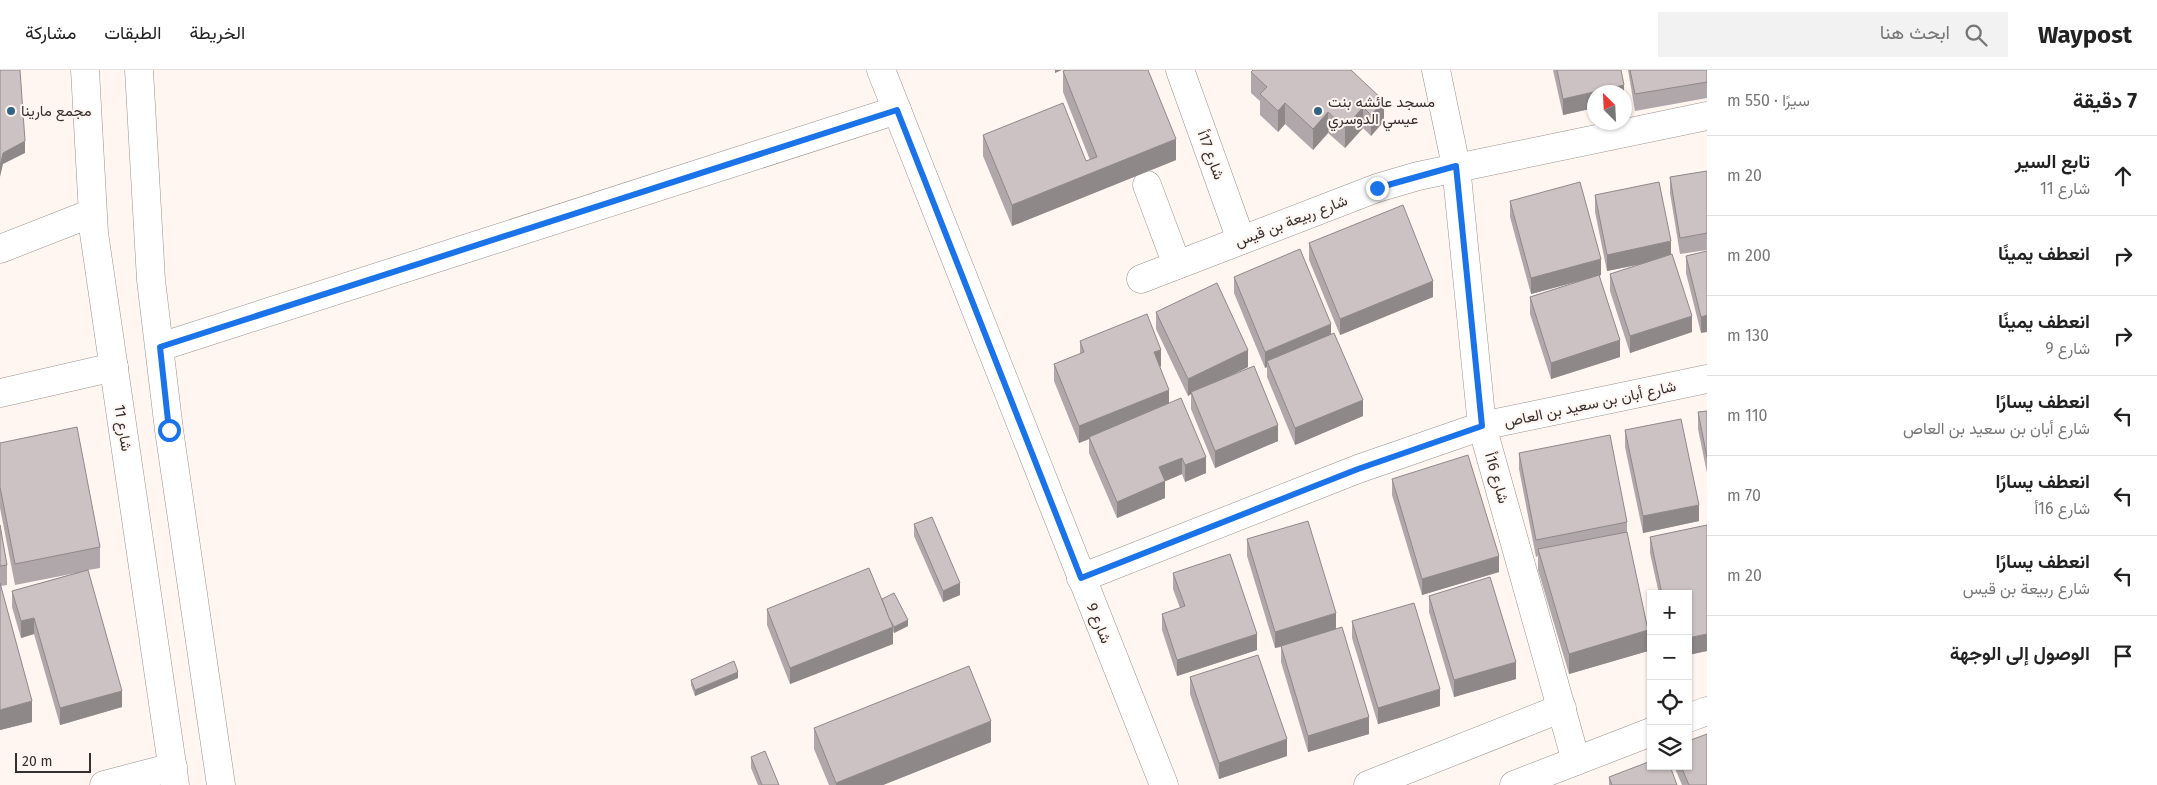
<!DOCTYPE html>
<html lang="ar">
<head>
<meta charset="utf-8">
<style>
	body { margin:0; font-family:"Fira Sans",Vazirmatn,sans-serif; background:#f2f2f2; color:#222; direction:rtl }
	.controls { position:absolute; right:15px; bottom:15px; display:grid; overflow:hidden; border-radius:0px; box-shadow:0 1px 4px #0004 }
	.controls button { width:45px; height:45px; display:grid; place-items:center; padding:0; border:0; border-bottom:1px solid #e0e0e0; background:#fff; color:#222; font:25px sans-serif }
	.compass { position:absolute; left:1587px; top:15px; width:45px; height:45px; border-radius:50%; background:#fff; box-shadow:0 1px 4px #0004; rotate:336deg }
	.scale { position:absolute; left:15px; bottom:12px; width:76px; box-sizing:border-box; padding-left:5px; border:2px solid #34302f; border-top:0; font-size:14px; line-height:18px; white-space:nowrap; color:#34302f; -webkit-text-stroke:4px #fff5f1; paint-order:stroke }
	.stop { position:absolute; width:15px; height:15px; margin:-11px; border:4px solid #1a73e8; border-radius:50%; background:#fff }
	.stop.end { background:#1a73e8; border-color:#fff; box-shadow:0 1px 5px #0008 }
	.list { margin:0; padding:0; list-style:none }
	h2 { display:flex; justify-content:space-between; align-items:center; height:65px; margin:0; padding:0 20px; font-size:21px }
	h2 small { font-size:16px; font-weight:400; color:#767676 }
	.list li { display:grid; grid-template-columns:32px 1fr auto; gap:15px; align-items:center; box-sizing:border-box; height:80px; padding:0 20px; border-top:1px solid #e0e0e0 }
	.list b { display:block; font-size:19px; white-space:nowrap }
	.list p { margin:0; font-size:16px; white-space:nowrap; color:#767676 }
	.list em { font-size:16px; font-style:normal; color:#767676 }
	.icon { flex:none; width:28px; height:28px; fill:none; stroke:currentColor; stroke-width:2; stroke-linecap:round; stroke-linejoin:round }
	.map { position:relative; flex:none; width:1707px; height:715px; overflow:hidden; direction:ltr }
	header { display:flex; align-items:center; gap:30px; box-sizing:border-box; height:70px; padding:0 25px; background:#fff; border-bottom:1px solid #e0e0e0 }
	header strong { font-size:24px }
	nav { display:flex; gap:28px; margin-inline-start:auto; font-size:18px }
	.search { width:350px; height:45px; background:#f2f2f2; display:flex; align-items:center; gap:12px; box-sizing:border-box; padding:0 18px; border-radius:0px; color:#767676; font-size:19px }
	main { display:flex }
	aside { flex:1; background:#fff }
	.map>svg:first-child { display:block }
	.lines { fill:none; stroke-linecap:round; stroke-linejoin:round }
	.minor-casing { stroke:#9a918e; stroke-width:29 }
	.minor { stroke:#fff; stroke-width:28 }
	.wall { fill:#afa7a9 }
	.shaded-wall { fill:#8f8889 }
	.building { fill:#ccc2c4; stroke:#8f8889 }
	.route { stroke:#1a73e8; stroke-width:6 }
	.poi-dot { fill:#326481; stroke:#fff5f1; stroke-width:2 }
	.labels { text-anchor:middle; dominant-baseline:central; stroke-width:4; stroke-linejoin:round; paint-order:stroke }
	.poi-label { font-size:15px; fill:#34302f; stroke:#fff5f1; text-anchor:start }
	.street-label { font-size:15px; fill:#34302f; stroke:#fff5f1 }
</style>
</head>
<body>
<header>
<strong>Waypost</strong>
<div class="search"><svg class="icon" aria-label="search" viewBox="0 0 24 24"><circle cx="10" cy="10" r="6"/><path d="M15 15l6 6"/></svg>ابحث هنا</div>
<nav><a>الخريطة</a><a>الطبقات</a><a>مشاركة</a></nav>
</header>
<main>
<aside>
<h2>7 دقيقة<small>سيرًا · 550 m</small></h2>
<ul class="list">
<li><svg class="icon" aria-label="ahead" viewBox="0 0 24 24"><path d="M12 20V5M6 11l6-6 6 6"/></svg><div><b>تابع السير</b><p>شارع 11</p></div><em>20 m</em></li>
<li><svg class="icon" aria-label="right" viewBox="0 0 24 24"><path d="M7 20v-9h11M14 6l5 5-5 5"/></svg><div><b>انعطف يمينًا</b></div><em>200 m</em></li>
<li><svg class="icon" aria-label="right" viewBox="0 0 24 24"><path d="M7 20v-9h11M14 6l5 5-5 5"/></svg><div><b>انعطف يمينًا</b><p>شارع 9</p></div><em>130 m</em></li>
<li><svg class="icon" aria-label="left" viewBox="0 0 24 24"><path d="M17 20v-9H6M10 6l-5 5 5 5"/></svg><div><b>انعطف يسارًا</b><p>شارع أبان بن سعيد بن العاص</p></div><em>110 m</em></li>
<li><svg class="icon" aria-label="left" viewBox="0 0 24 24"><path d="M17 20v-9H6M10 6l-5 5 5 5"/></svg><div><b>انعطف يسارًا</b><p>شارع 16أ</p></div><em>70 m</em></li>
<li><svg class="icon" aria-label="left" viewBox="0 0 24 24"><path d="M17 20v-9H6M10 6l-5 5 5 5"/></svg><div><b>انعطف يسارًا</b><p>شارع ربيعة بن قيس</p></div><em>20 m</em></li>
<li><svg class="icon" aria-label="arrive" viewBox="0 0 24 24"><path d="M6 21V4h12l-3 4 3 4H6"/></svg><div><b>الوصول إلى الوجهة</b></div></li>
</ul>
</aside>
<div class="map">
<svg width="1707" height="715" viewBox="0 0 1707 715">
	<rect width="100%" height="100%" fill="#fff5f1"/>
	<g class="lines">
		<defs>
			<g id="minor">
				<polyline points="85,0 94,163 175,715"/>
				<polyline points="139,0 151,210 169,360 221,715"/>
				<polyline points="881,0 1164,715"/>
				<polyline points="1180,0 1241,170"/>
				<polyline points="1436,0 1456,96 1482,356 1576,691"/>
				<polyline points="1147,115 1177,195"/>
				<polyline points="0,179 92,143"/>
				<polyline points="1141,209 1377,118 1418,106 1707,46"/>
				<polyline points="160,277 897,40"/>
				<polyline points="0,323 114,297"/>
				<polyline points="1081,508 1358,399 1482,356 1707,309"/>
				<polyline points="1688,648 1707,641"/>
				<polyline points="104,715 173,697"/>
				<polyline points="1368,715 1562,638"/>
				<polyline points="1514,715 1651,662"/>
			</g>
		</defs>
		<use href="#minor" class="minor-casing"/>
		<use href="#minor" class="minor"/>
	</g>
	<g class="wall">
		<polygon points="1351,0 1384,51 1371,66 1363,58 1345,78 1328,63 1313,80 1285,54 1278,62 1260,45 1260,31 1251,23 1251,2"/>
		<polygon points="1553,0 1621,0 1624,22 1594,22 1594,38 1563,45"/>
		<polygon points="1628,0 1707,0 1707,28 1635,41"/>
		<polygon points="1063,1 1176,90 1012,156 983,86 983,65 1086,91 1090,90 1063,22"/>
		<polygon points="1707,101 1707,180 1680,184 1670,123 1670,107"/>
		<polygon points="1595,125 1671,185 1692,262 1630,283 1610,221 1610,204 1641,194 1607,201 1595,142"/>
		<polygon points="1510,131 1601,205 1599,206 1620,287 1551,309 1530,244 1530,227 1583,210 1531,224 1510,147"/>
		<polygon points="1309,173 1433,227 1340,265 1309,190"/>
		<polygon points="1707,181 1701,263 1686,203 1686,186"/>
		<polygon points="1234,207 1331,264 1363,346 1295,375 1267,307 1267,297 1265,298 1234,223"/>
		<polygon points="1156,242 1248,297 1228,307 1278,371 1215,398 1191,339 1191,324 1188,326 1156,259"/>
		<polygon points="1080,271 1161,296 1160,297 1169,333 1206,403 1185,412 1182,404 1165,411 1165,428 1117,448 1089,383 1089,369 1079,373 1054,311 1054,294 1080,284"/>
		<polygon points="1707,341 1707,403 1698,359 1698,342"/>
		<polygon points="1625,360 1699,451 1643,463 1625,377"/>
		<polygon points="0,373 100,477 100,498 88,500 122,637 60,655 34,564 21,568 12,537 12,521 76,503 15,515 0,438"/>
		<polygon points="1519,383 1627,452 1627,462 1648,581 1569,604 1538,500 1538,486 1536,487 1519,399"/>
		<polygon points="1392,409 1499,502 1422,525 1392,425"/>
		<polygon points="914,454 960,525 943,532 914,466"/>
		<polygon points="0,455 7,495 7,515 1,516 32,652 0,660"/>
		<polygon points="1707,455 1707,581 1688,585 1688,524 1659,524 1650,483 1650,467"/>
		<polygon points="1247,469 1336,559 1369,664 1308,682 1281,592 1281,577 1275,578 1247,486"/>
		<polygon points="1173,503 1257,580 1177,606 1162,560 1162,544 1180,538 1173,519"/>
		<polygon points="1429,526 1516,609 1454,627 1429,542"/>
		<polygon points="882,529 908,556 894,563 893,561 893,574 790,614 767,555 767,539"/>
		<polygon points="1352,551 1440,636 1378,654 1352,568"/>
		<polygon points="1190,607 1287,686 1219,709 1190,624"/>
		<polygon points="738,608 695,626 691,615 691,610"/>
		<polygon points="814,658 991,672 883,715 829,715 814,679"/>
		<polygon points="751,687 779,715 758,715 751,698"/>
		<polygon points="1674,696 1688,696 1707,715 1682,715"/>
		<polygon points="1609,707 1677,715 1609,715"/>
	</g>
	<g class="shaded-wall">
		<polygon points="1055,0 1062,0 1055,3"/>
		<polygon points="1624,15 1624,22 1594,22 1594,38 1563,45 1563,29"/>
		<polygon points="1384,31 1384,51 1371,66 1371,45"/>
		<polygon points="1285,33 1285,54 1278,62 1278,41"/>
		<polygon points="1363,37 1363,58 1345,78 1345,58"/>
		<polygon points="1328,42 1328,63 1313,80 1313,59"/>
		<polygon points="1176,69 1176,90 1012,156 1012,135"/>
		<polygon points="25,71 25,83 3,94 0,107 0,96 3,83"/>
		<polygon points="1671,171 1671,188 1607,201 1607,185"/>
		<polygon points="1601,189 1601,205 1531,224 1531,208"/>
		<polygon points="1433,211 1433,227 1340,265 1340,249"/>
		<polygon points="1707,245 1707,262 1701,263 1701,247"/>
		<polygon points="1692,246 1692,262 1630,283 1630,266"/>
		<polygon points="1331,254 1331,271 1267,291 1267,297 1265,298 1265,282"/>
		<polygon points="1620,270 1620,287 1551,309 1551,293"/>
		<polygon points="1161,280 1161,296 1154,299 1154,282"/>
		<polygon points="1248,280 1248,297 1192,324 1191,322 1191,324 1188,326 1188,309"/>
		<polygon points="1169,320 1169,337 1089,367 1089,369 1079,373 1079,356"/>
		<polygon points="1363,330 1363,346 1295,375 1295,358"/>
		<polygon points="1278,355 1278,371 1215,398 1215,381"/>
		<polygon points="1206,387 1206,403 1185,412 1185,395"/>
		<polygon points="1182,388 1182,404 1159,414 1159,397"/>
		<polygon points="1165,411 1165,428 1117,448 1117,432"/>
		<polygon points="1699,435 1699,451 1643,463 1643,446"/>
		<polygon points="1499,486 1499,502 1422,525 1422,509"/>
		<polygon points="960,513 960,525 943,532 943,521"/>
		<polygon points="1336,543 1336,560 1275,578 1275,562"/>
		<polygon points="34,548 34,564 21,568 21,551"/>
		<polygon points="908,550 908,556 894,563 894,557"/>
		<polygon points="893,557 893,574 790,614 790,598"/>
		<polygon points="1648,560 1648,581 1569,604 1569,584"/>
		<polygon points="1257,564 1257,580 1177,606 1177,590"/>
		<polygon points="1707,564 1707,581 1688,585 1688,568"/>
		<polygon points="1516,592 1516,609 1454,627 1454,610"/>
		<polygon points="738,602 738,608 695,626 695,620"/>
		<polygon points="1440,619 1440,636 1378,654 1378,638"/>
		<polygon points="122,621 122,637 60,655 60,638"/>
		<polygon points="32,631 32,652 0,660 0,640"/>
		<polygon points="1369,647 1369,664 1308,682 1308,666"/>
		<polygon points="991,651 991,672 883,715 836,715 836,713"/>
		<polygon points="1287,669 1287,686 1219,709 1219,693"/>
	</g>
	<g class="building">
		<polygon points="0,0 20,0 25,71 3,83 0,96"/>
		<polygon points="1066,0 1148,0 1176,69 1012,135 983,65 1063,33 1086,91 1097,87 1063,1"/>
		<polygon points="1253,0 1351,0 1384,31 1371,45 1363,37 1345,58 1328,42 1313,59 1285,33 1278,41 1260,24 1267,17 1251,2"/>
		<polygon points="1557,0 1621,0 1624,15 1563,29"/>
		<polygon points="1630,0 1707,0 1707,12 1635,24"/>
		<polygon points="1707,101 1707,163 1680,168 1670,107"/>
		<polygon points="1580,112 1601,189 1531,208 1510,131"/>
		<polygon points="1659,112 1671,171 1607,185 1595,125"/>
		<polygon points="1403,135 1433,211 1340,249 1309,173"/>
		<polygon points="1300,179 1331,254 1265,282 1234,207"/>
		<polygon points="1707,181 1707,245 1701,247 1686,186"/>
		<polygon points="1672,184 1692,246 1630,266 1610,204"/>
		<polygon points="1599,205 1620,270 1551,293 1530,227"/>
		<polygon points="1217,213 1248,280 1188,309 1156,242"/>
		<polygon points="1147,244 1161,280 1154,282 1169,320 1079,356 1054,294 1084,282 1080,271"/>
		<polygon points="1334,263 1363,330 1295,358 1267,291"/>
		<polygon points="1254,296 1278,355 1215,381 1191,322"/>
		<polygon points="1181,328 1206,387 1185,395 1182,388 1159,397 1165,411 1117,432 1089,367"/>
		<polygon points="1707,341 1707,387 1698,342"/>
		<polygon points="1681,349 1699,435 1643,446 1625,360"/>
		<polygon points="77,357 100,477 15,494 0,417 0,373"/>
		<polygon points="1610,365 1627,452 1536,470 1519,383"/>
		<polygon points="1468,385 1499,486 1422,509 1392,409"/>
		<polygon points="932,447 960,513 943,521 914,454"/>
		<polygon points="1308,451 1336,543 1275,562 1247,469"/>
		<polygon points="0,455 7,495 0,496"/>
		<polygon points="1707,455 1707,564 1688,568 1688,524 1662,524 1650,467"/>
		<polygon points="1627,462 1648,560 1569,584 1538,479"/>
		<polygon points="1230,484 1257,564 1177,590 1162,544 1185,536 1173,503"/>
		<polygon points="869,498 893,557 790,598 767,539"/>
		<polygon points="88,500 122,621 60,638 34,548 21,551 12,521"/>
		<polygon points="1490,507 1516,592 1454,610 1429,526"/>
		<polygon points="0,513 32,631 0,640"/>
		<polygon points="894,523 908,550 894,557 889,548 882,529"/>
		<polygon points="1414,533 1440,619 1378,638 1352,551"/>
		<polygon points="1342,557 1369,647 1308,666 1281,576"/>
		<polygon points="1258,585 1287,669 1219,693 1190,607"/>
		<polygon points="734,591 738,602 695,620 691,610"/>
		<polygon points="969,596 991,651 836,713 814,658"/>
		<polygon points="1707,664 1707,715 1689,715 1681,696 1688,696 1688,671"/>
		<polygon points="765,681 779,715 762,715 751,687"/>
		<polygon points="1651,691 1651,696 1670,696 1677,715 1612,715 1609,707"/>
	</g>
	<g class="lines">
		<polyline class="route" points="169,360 160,277 897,40 1081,508 1358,399 1482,356 1456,96 1377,118"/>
	</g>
	<g class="poi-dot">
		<circle cx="11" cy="41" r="5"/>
		<circle cx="1318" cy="41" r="5"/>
	</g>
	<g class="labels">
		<g class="poi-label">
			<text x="1328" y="32">مسجد عائشه بنت<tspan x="1328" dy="17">عيسي الدوسري</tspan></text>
			<text x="21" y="41">مجمع مارينا</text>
		</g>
		<g class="street-label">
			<text transform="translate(1211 85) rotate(70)">شارع 17أ</text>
			<text transform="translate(1291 151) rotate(-21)">شارع ربيعة بن قيس</text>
			<text transform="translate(1590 334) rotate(-12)">شارع أبان بن سعيد بن العاص</text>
			<text transform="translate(123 358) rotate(81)">شارع 11</text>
			<text transform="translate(1497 408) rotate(74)">شارع 16أ</text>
			<text transform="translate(1099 553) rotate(68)">شارع 9</text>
		</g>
	</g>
</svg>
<div class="controls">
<button>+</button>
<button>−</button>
<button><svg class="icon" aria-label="locate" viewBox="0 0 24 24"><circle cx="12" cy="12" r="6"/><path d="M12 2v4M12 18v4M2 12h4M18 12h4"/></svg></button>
<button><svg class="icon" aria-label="layers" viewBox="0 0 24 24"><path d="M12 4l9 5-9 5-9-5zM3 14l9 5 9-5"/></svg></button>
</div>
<svg class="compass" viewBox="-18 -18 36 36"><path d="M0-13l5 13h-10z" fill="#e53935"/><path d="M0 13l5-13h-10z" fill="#767676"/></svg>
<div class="scale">20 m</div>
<div class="stop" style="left:169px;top:360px"></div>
<div class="stop end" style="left:1377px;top:118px"></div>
</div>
</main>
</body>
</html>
